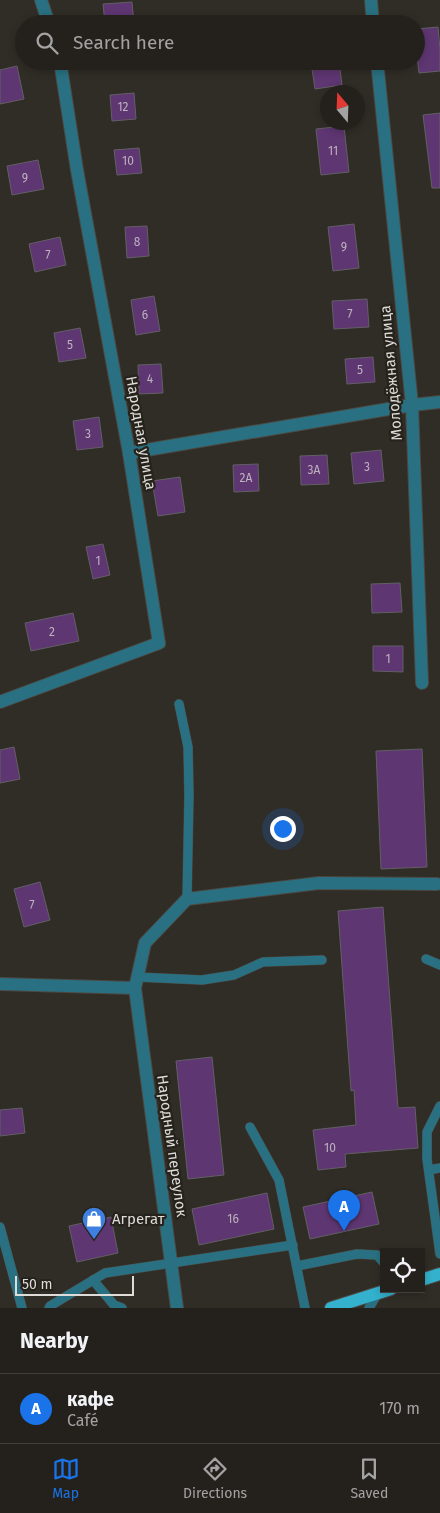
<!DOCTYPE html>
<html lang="en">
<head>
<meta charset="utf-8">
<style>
	body { margin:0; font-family:"Fira Sans",sans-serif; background:#302e29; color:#f1f3f6 }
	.controls { position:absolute; right:15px; bottom:15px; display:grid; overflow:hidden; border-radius:0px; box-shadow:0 2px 8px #0003 }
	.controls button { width:45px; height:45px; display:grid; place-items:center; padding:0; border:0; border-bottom:1px solid #413e3b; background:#24211c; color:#f1f3f6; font:25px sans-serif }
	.compass { position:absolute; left:320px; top:85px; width:45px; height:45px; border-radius:50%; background:#24211c; box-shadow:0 2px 8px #0003; rotate:341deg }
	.scale { position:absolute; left:15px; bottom:12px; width:119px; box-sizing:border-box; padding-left:5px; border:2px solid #dedcd8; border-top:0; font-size:14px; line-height:18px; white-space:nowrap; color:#dedcd8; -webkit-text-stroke:4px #26221c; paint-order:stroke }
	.you { position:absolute; left:282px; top:828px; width:18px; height:18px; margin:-12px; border:4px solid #fff; border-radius:50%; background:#1a73e8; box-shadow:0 0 0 8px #1a73e833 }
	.badge { display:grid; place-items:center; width:32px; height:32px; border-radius:50%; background:#1a73e8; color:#fff; font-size:16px; font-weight:700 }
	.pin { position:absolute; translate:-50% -41px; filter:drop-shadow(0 1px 2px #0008) }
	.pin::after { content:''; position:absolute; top:26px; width:18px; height:15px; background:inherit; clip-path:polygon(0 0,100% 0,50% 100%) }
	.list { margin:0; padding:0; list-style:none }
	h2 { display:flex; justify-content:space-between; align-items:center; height:65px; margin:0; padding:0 20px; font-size:21px }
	h2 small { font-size:16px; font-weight:400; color:#a3a3a3 }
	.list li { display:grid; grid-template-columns:32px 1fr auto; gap:15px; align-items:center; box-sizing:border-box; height:70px; padding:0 20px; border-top:1px solid #413e3b }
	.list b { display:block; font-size:19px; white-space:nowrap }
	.list p { margin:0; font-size:16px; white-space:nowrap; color:#a3a3a3 }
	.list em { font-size:16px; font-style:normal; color:#a3a3a3 }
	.icon { flex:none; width:28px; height:28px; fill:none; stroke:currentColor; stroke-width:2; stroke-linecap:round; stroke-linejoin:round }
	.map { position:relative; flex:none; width:440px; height:1308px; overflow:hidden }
	.search { position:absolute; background:#24211c; box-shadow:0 2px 8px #0003; left:15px; right:15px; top:15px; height:55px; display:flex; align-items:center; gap:12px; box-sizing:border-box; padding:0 18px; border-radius:28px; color:#a3a3a3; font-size:19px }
	.sheet { height:135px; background:#24211c }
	nav { display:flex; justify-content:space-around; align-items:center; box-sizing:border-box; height:70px; border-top:1px solid #413e3b; background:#24211c; font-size:14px; color:#a3a3a3 }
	nav a { display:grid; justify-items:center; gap:2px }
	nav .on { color:#1a73e8 }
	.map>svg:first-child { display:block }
	.building { fill:#5e3672; stroke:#635f65 }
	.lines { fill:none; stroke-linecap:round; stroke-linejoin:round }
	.lane-casing { stroke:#4c4842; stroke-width:10 }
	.street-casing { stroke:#4c4842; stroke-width:14 }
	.primary-casing { stroke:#4c4842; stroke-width:14 }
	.lane { stroke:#297182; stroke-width:9 }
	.street { stroke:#297182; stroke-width:12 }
	.primary { stroke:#33b1cd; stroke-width:12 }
	.labels { text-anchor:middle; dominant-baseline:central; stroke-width:4.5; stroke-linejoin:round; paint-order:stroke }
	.number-label { font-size:12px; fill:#beb2be }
	.street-label { font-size:15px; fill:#dedcd8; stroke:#26221c }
	.poi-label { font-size:15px; fill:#dedcd8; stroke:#26221c; text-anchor:start }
</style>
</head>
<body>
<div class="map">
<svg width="440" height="1308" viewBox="0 0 440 1308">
	<rect width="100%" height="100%" fill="#302c26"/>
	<g class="building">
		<polygon points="132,2 134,24 105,24 103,4"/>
		<polygon points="438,27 440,49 440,71 419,73 416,47 416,29"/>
		<polygon points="319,61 339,61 342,85 315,89 311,62"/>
		<polygon points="17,66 24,99 0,104 0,70"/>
		<polygon points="134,93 136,119 112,121 110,95"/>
		<polygon points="440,113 440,188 432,188 423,115"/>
		<polygon points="344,126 349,172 321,175 316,129"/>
		<polygon points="139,148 142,173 117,175 114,150"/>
		<polygon points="38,160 44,189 12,195 7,166"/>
		<polygon points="354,224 359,268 333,271 328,227"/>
		<polygon points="147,226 149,256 127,258 125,227"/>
		<polygon points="60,237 66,265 35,272 29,244"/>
		<polygon points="154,296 160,331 136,335 131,300"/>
		<polygon points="367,299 369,327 334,329 332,301"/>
		<polygon points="80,328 86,358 59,362 54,333"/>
		<polygon points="373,357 375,382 347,384 345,359"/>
		<polygon points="161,364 163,393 139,394 138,365"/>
		<polygon points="99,417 103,447 77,450 73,421"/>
		<polygon points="381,450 384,481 354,484 351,453"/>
		<polygon points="327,455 329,484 301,485 300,456"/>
		<polygon points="258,464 259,491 234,492 233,465"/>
		<polygon points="180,477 185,512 158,516 152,481"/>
		<polygon points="103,544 110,575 93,579 86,547"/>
		<polygon points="400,583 402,612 372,613 371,584"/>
		<polygon points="73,613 79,641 31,651 25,623"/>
		<polygon points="373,646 403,646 403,672 373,671"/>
		<polygon points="14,747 20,779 0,783 0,750"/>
		<polygon points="422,749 427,867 381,869 376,751"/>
		<polygon points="40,882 50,920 24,927 14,889"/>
		<polygon points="383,907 398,1108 415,1107 418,1148 345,1154 346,1167 318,1170 313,1130 356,1125 354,1090 351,1091 338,911"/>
		<polygon points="212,1057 224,1175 188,1179 176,1061"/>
		<polygon points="22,1108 25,1133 0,1136 0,1110"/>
		<polygon points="372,1192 379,1224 310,1239 303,1207"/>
		<polygon points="267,1193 274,1229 199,1245 192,1209"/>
		<polygon points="111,1217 118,1253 77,1262 69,1226"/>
	</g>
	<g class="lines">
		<defs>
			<g id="lane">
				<polyline points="179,704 188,747 189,795 187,899"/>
				<polyline points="426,959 440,965"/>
				<polyline points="137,977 202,980 234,975 263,962 322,960"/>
				<polyline points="440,1106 427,1132 427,1159 440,1254"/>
				<polyline points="250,1127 279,1180 305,1308"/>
				<polyline points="429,1170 440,1168"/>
				<polyline points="0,1227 22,1308"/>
				<polyline points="297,1266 357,1254 377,1255 384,1263"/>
				<polyline points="93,1280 114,1305 122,1308"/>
				<polyline points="49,1308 50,1306 105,1273 293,1245"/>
				<polyline points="369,1308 378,1293"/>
			</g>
			<g id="street">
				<polyline points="41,0 49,24"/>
				<polyline points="371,0 373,24"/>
				<polyline points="377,61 412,405 422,683"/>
				<polyline points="129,453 412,405 440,402"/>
				<polyline points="0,702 159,643 129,453 77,170 60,61"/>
				<polyline points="0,984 135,988"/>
				<polyline points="177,1308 135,988 145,943 187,899 319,883 437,884"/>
			</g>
			<g id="primary">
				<polyline points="421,1280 440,1274"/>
				<polyline points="331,1308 391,1289"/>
			</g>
		</defs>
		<use href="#lane" class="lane-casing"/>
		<use href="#street" class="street-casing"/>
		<use href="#primary" class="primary-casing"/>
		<use href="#lane" class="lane"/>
		<use href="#street" class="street"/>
		<use href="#primary" class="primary"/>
	</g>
	<defs>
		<symbol id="shop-pin" viewBox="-11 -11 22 30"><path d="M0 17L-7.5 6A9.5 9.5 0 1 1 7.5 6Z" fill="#3f7fe0" stroke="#26221c"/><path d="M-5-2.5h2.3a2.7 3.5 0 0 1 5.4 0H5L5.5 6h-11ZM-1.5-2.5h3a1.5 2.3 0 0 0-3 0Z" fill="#fff"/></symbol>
	</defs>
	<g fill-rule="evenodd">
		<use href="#shop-pin" x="80" y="1205" width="28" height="38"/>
	</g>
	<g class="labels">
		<g class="number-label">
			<text x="123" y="107">12</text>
			<text x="333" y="151">11</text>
			<text x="128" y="161">10</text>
			<text x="25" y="178">9</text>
			<text x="137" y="242">8</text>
			<text x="344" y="247">9</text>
			<text x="48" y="255">7</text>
			<text x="350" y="314">7</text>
			<text x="145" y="315">6</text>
			<text x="70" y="345">5</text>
			<text x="360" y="370">5</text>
			<text x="150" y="379">4</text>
			<text x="88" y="434">3</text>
			<text x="367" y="467">3</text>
			<text x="314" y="470">3А</text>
			<text x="246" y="478">2А</text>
			<text x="98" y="561">1</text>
			<text x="52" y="632">2</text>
			<text x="388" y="659">1</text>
			<text x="32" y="905">7</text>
			<text x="330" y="1148">10</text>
			<text x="233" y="1219">16</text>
		</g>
		<g class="street-label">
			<text transform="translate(391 373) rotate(-95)">Молодёжная улица</text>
			<text transform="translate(141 433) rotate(80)">Народная улица</text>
			<text transform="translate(172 1146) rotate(82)">Народный переулок</text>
		</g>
		<g class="poi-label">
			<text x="112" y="1219">Агрегат</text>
		</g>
	</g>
</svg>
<div class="controls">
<button><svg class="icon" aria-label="locate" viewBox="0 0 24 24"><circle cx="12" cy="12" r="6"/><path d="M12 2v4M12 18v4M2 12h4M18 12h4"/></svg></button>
</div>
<svg class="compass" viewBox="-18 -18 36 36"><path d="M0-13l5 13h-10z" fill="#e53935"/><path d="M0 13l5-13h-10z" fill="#a3a3a3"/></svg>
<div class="scale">50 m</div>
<div class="you"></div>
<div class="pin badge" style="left:344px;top:1231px">A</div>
<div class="search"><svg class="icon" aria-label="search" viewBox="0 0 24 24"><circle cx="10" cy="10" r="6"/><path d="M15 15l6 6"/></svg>Search here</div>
</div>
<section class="sheet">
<h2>Nearby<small></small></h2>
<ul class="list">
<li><span class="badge">A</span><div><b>кафе</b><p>Café</p></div><em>170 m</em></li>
</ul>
</section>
<nav>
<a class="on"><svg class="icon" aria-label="map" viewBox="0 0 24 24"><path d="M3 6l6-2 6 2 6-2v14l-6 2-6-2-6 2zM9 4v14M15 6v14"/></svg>Map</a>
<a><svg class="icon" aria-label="directions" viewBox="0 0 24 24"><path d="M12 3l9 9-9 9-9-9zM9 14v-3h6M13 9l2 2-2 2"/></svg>Directions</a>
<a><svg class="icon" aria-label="saved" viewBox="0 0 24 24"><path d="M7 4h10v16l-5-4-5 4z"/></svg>Saved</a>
</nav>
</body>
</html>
